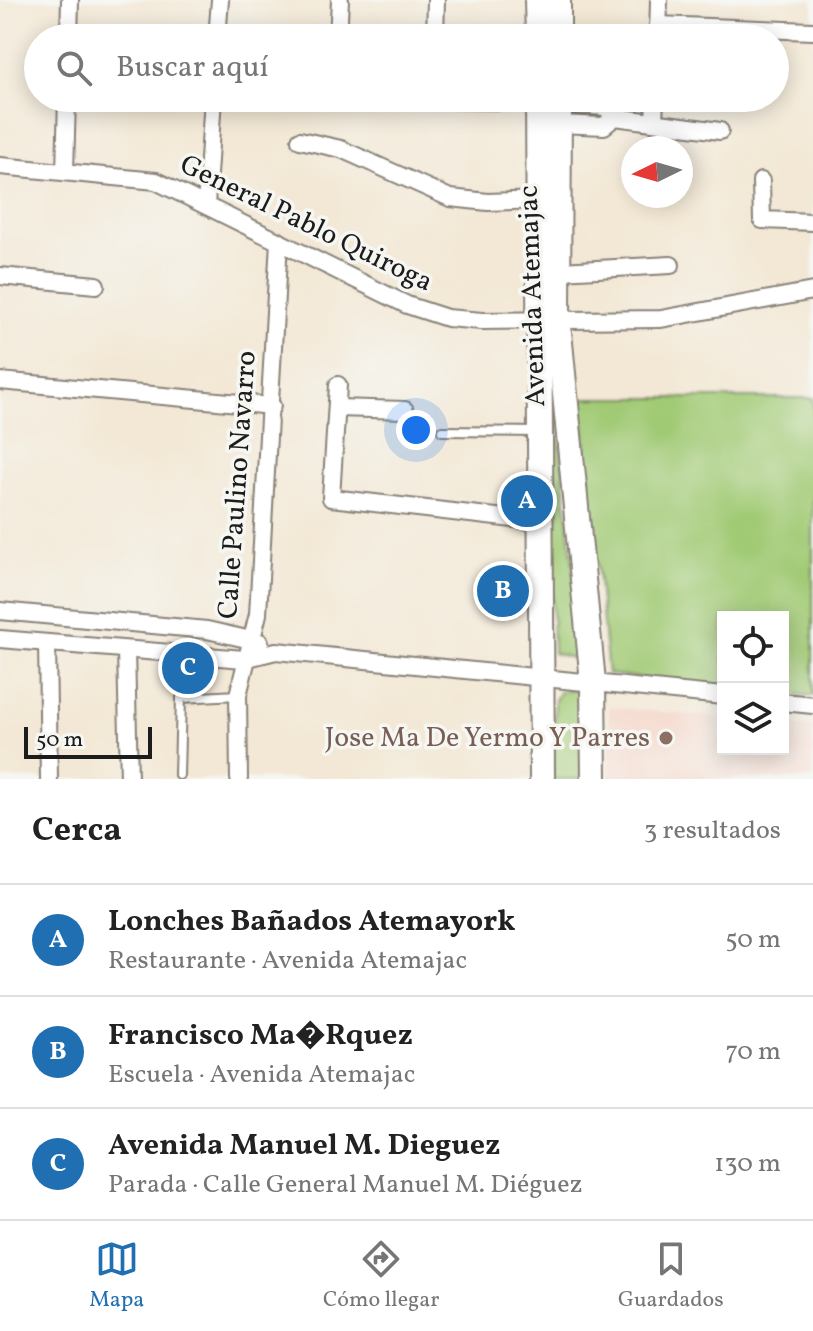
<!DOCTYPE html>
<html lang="es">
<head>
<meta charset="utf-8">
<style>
	body { margin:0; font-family:Vollkorn,serif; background:#f6f6f6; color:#222 }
	.controls { position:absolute; right:24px; bottom:24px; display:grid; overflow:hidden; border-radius:0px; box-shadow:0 4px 20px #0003 }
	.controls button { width:72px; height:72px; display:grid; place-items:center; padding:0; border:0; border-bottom:2px solid #e0e0e0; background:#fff; color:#222; font:40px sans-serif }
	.compass { position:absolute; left:621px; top:136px; width:72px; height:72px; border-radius:50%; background:#fff; box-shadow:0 4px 20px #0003; rotate:265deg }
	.scale { position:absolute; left:24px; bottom:20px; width:128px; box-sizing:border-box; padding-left:8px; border:4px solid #1c1c1c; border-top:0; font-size:22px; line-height:28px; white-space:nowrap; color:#1c1c1c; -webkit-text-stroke:6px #f6f6f2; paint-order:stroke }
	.you { position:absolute; left:416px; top:430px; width:28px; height:28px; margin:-20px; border:6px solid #fff; border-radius:50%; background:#1a73e8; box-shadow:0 0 0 12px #1a73e833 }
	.badge { display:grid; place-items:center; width:52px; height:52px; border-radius:50%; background:#1f6fb2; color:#fff; font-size:26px; font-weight:700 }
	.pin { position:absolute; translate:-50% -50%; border:4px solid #fff; box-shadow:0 2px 8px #0006 }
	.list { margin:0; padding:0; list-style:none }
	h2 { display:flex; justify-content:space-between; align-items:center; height:104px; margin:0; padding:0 32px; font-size:34px }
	h2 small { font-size:26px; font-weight:400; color:#767676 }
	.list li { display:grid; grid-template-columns:52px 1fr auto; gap:24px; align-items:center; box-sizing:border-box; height:112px; padding:0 32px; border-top:2px solid #e0e0e0 }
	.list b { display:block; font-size:30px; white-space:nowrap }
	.list p { margin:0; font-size:26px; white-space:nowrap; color:#767676 }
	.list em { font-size:26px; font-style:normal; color:#767676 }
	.icon { flex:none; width:44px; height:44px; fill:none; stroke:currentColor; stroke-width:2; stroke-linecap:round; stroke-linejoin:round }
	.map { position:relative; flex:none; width:813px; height:779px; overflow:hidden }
	.search { position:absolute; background:#fff; box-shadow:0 4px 20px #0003; left:24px; right:24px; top:24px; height:88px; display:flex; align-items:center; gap:20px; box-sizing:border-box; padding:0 28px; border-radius:44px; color:#767676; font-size:30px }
	.sheet { height:440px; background:#fff }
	nav { display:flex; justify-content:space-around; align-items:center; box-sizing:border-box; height:112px; border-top:2px solid #e0e0e0; background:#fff; font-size:22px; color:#767676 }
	nav a { display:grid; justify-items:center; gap:4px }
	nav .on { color:#1f6fb2 }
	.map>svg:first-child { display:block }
	.built { fill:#f5d2c3 }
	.green { fill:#a1ca75; stroke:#5e7348; stroke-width:2 }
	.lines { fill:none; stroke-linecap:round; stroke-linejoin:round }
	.lane-casing { stroke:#888278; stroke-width:12 }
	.street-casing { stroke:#888278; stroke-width:20 }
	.secondary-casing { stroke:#888278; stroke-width:28 }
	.lane { stroke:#fff; stroke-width:8 }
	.street { stroke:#fff; stroke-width:16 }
	.secondary { stroke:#fff; stroke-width:24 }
	.education-dot { fill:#8d6e63; stroke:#f6f6f2; stroke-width:3 }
	.labels { text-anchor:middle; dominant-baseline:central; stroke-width:7; stroke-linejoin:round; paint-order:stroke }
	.street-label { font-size:28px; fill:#1c1c1c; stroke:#f6f6f2 }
	.education-label { font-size:28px; fill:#785e54; stroke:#f6f6f2; text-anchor:end }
</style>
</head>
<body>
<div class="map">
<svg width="813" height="779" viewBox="0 0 813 779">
	<rect width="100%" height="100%" fill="#f6f6f2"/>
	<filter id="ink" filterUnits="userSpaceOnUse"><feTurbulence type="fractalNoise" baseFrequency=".0125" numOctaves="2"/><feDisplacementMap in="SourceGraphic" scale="16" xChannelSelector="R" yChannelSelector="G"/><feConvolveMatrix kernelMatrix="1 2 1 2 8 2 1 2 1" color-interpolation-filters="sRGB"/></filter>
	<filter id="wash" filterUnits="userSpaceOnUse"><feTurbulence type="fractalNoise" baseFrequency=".006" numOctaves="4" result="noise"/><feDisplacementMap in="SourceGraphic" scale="32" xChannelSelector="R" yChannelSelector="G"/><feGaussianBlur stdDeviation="1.8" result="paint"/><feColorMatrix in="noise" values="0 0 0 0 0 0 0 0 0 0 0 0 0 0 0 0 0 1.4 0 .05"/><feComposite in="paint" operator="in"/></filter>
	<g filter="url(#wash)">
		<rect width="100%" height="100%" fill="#f3e8d5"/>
		<polygon class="built" points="609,707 723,718 723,749 783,749 783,724 813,727 813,779 610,779"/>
		<g class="green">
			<polygon points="548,332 583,661 553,653"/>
			<polygon points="581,398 813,398 813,696 783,693 783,617 723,617 723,687 608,674"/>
			<polygon points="571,689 589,692 590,779 553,779 555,700 560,691"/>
		</g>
	</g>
	<g filter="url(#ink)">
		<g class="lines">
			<defs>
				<g id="lane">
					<polyline points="442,431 536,432"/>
					<polyline points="179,775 181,698 238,695"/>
				</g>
				<g id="street">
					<polyline points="658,25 813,31"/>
					<polyline points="69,38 70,0"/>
					<polyline points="217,38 220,0"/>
					<polyline points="338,38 340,0"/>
					<polyline points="435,38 436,0"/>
					<polyline points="658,38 659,0"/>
					<polyline points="349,98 538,102"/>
					<polyline points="559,104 605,107 615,117 720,131"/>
					<polyline points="654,122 655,98"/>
					<polyline points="559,124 604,126 615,117"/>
					<polyline points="300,140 341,149 450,198 488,202 539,200"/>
					<polyline points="0,166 156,181 407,305 447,318 482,321 661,319 813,291"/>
					<polyline points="65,172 67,98"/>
					<polyline points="761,181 762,220 813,222"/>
					<polyline points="206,205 213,98"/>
					<polyline points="560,271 671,265"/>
					<polyline points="0,276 96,285"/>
					<polyline points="0,381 272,406"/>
					<polyline points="338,385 331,498 540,522"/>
					<polyline points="337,408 405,410"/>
					<polyline points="0,611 207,630 260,642"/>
					<polyline points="0,639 244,659 276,651 723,696"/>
					<polyline points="47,643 49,779"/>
					<polyline points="126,650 129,779"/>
					<polyline points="783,702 813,705"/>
					<polyline points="239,779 238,695 258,614 279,241"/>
				</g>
				<g id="secondary">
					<polyline points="537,0 538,38"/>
					<polyline points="558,0 558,38"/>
					<polyline points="538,98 542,779"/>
					<polyline points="559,98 558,322 593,682 594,779"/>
				</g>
			</defs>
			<use href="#lane" class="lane-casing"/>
			<use href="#street" class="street-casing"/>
			<use href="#secondary" class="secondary-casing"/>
			<use href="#lane" class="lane"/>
			<use href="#street" class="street"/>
			<use href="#secondary" class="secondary"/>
		</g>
	</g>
	<circle class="education-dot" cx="666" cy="738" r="8"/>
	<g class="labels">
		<g class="street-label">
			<text transform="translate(306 224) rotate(26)">General Pablo Quiroga</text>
			<text transform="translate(533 296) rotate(-92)">Avenida Atemajac</text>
			<text transform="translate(238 485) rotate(-86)">Calle Paulino Navarro</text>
		</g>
		<g class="education-label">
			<text x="650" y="738">Jose Ma De Yermo Y Parres</text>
		</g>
	</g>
</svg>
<div class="controls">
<button><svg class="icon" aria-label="locate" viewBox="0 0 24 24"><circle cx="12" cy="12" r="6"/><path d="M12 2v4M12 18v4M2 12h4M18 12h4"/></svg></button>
<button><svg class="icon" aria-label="layers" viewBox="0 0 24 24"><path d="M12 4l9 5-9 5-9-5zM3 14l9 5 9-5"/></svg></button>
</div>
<svg class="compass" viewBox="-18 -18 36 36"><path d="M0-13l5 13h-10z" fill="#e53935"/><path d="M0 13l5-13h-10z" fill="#767676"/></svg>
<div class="scale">50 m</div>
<div class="you"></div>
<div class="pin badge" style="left:527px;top:501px">A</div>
<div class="pin badge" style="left:503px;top:591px">B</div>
<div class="pin badge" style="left:188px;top:668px">C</div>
<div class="search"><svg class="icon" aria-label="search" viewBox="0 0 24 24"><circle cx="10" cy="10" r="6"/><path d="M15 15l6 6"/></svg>Buscar aquí</div>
</div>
<section class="sheet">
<h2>Cerca<small>3 resultados</small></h2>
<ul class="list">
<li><span class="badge">A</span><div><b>Lonches Bañados Atemayork</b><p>Restaurante · Avenida Atemajac</p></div><em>50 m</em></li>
<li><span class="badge">B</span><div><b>Francisco Ma�Rquez</b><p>Escuela · Avenida Atemajac</p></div><em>70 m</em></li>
<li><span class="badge">C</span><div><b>Avenida Manuel M. Dieguez</b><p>Parada · Calle General Manuel M. Diéguez</p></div><em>130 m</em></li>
</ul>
</section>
<nav>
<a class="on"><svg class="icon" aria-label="map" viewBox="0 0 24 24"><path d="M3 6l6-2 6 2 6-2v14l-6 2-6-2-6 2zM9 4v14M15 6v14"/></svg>Mapa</a>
<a><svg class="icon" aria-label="directions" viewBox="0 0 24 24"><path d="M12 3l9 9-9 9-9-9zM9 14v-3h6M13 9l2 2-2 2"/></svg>Cómo llegar</a>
<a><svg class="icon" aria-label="saved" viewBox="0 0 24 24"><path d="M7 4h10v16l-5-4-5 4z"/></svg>Guardados</a>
</nav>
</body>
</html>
